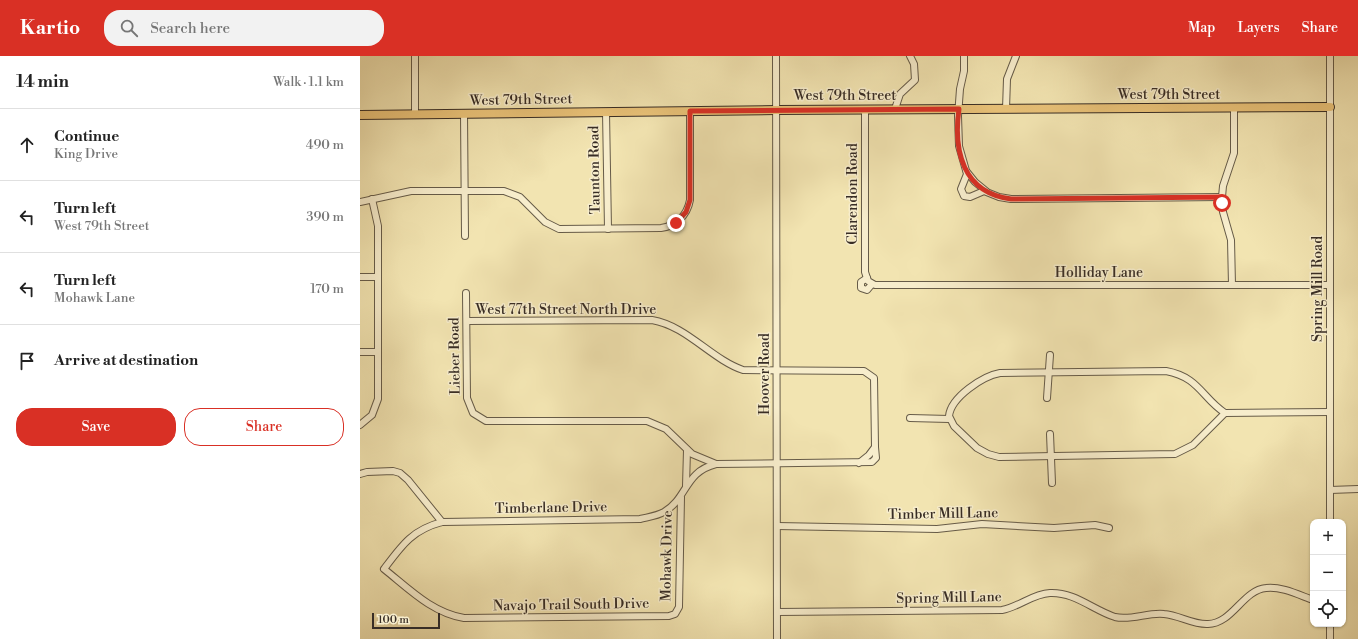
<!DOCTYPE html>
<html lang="en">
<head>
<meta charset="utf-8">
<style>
	body { margin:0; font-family:"Libre Bodoni",serif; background:#f2f2f2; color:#222 }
	.controls { position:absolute; right:12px; bottom:12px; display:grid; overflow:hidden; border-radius:8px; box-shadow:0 1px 3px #0004 }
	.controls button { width:36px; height:36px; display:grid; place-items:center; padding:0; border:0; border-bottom:1px solid #e0e0e0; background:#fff; color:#222; font:20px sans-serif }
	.scale { position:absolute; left:12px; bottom:10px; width:68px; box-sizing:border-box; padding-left:4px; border:2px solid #382d25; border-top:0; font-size:11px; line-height:14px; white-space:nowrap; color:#382d25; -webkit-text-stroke:3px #f7edcc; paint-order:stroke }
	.stop { position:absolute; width:12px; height:12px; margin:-9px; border:3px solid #d93025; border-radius:50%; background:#fff }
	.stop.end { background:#d93025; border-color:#fff; box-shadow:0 1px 4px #0008 }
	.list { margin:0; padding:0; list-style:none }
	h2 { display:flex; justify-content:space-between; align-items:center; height:52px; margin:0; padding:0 16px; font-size:17px }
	h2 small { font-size:13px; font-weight:400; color:#767676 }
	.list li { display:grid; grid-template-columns:26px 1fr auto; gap:12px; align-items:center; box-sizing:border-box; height:72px; padding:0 16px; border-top:1px solid #e0e0e0 }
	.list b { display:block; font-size:15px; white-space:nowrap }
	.list p { margin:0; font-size:13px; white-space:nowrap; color:#767676 }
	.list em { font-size:13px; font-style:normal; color:#767676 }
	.actions { display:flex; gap:8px; padding:12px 16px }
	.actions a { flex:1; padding:9px 0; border:1px solid #d93025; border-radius:16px; text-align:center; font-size:14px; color:#d93025 }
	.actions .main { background:#d93025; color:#fff }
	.icon { flex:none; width:22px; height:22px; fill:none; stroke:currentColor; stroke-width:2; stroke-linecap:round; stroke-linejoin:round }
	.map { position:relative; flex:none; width:998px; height:583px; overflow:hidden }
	header { display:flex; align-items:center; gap:24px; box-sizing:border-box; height:56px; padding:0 20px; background:#d93025; color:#fff }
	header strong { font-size:19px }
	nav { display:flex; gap:22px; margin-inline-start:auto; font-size:14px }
	.search { width:280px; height:36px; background:#f2f2f2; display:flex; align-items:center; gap:10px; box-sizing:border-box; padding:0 14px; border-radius:16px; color:#767676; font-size:15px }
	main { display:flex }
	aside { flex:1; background:#fff }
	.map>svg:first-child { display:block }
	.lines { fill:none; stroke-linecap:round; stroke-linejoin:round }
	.minor-casing { stroke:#665b48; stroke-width:8 }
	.major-casing { stroke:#382d25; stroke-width:10 }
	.minor { stroke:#f7edcc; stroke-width:6 }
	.major { stroke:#e9c278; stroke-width:8 }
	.route { stroke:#d93025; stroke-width:5 }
	.labels { text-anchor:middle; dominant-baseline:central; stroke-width:3; stroke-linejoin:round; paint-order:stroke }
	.street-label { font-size:14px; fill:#382d25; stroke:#f7edcc }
</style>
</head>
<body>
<header>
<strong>Kartio</strong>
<div class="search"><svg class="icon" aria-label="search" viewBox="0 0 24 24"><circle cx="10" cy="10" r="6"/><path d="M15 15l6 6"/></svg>Search here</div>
<nav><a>Map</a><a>Layers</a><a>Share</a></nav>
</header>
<main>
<aside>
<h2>14 min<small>Walk · 1.1 km</small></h2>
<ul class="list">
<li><svg class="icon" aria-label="ahead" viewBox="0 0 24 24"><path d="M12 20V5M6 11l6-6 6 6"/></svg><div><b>Continue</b><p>King Drive</p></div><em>490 m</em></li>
<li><svg class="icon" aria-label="left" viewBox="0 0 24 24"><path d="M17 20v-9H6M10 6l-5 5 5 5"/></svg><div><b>Turn left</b><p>West 79th Street</p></div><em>390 m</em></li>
<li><svg class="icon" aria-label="left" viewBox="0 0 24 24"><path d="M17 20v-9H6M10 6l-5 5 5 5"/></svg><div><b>Turn left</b><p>Mohawk Lane</p></div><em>170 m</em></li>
<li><svg class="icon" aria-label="arrive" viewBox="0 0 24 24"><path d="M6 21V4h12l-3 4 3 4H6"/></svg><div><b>Arrive at destination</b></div></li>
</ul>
<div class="actions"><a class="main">Save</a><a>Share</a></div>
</aside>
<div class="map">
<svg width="998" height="583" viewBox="0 0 998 583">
	<rect width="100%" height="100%" fill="#f2e4b1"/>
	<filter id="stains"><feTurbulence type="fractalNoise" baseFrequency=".005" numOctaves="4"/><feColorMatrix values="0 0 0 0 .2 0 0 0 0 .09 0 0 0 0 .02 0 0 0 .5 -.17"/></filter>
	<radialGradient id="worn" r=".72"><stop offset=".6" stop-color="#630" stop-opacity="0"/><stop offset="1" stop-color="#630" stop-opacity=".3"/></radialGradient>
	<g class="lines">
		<defs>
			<g id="minor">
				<polyline points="55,0 55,58"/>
				<polyline points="416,0 417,583"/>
				<polyline points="604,0 604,15 600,33 598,60 599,90 607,118 601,133 604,140 610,141 624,135 639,141 651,143 862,141"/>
				<polyline points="505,53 505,216 508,225 515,229 970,229"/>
				<polyline points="535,53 540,38 555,24 554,8 550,0"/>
				<polyline points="646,53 647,23 656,0"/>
				<polyline points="246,56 248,173"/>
				<polyline points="104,57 105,180"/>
				<polyline points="607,116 615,126 626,135"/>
				<path d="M 0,146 L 51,135 L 144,135 L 160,141 L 185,166 L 199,173 L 301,172 C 316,170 327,160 330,144 L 330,55"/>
				<polyline points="0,221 18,221"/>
				<polyline points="507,222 501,226 501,232 507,234 512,228"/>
				<polyline points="872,229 871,184 863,156 862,141 863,130 874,97 874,52"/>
				<polyline points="106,237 107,342 113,357 126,365 287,365 306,373 332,398 356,408 512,406 516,402 515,391"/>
				<path d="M 107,265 L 292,264 C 327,270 351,303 383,314 L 504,315 L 514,322 L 515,391 L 509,399 L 499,407"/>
				<polyline points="0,296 18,296"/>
				<polyline points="687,342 690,299"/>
				<path d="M 865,357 L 833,389 L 815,398 L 694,400 L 639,401 L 628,398 L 617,392 L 594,370 L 589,360 C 591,341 623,320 640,317 L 806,315 C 839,321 842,342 865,357 L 970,356"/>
				<polyline points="550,362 589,363"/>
				<polyline points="0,369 12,359 18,343 18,170 12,143"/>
				<polyline points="690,378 692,427"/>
				<polyline points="0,418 7,416 33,415 40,417 48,424 82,466"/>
				<polyline points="326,430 327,394"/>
				<polyline points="970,434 998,433"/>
				<path d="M 321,441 L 319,551 L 315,558 L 309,560 L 104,562 C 72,557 48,532 24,513 C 42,489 52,474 82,466 L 280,463 C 288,461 297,460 304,456 C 328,442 324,416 356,408"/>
				<polyline points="970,466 970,0"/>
				<polyline points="417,470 577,473 622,468 694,472 735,469 749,472"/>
				<path d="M 417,556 L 642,554 C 659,551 672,538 690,537 C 715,536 733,554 755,561 C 771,565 788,556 804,558 C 819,559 833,569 848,568 C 872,568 883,534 906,532 C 921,530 939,539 953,544"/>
				<polyline points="970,568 970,583"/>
			</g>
			<polyline id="major" points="0,59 416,54 970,51"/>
		</defs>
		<use href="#minor" class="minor-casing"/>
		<use href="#major" class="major-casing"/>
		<use href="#minor" class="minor"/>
		<use href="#major" class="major"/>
	</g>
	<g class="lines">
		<path class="route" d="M 316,167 L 326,156 L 330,144 L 330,55 L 599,53 C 593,95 603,137 651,143 L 862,141 L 862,147"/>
	</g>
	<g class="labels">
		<g class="street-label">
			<text x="809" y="39">West 79th Street</text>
			<text x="485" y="40">West 79th Street</text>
			<text transform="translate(161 44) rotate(-1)">West 79th Street</text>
			<text transform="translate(235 114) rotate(-91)">Taunton Road</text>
			<text transform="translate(493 138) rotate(-90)">Clarendon Road</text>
			<text x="739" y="217">Holliday Lane</text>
			<text transform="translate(958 233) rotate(-90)">Spring Mill Road</text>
			<text x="206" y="254">West 77th Street North Drive</text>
			<text transform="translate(95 300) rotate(-91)">Lieber Road</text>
			<text transform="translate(405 318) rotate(-90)">Hoover Road</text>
			<text transform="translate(191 452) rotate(-1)">Timberlane Drive</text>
			<text transform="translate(583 458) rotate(-1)">Timber Mill Lane</text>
			<text transform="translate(307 500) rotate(-89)">Mohawk Drive</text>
			<text transform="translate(589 542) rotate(-1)">Spring Mill Lane</text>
			<text transform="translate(211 549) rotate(-1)">Navajo Trail South Drive</text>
		</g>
	</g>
	<rect width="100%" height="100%" filter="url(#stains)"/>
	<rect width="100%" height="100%" fill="url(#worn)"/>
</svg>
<div class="controls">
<button>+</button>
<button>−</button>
<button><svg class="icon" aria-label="locate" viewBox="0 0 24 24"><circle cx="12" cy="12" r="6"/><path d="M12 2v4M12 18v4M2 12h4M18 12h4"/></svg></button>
</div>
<div class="scale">100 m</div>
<div class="stop" style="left:862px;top:147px"></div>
<div class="stop end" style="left:316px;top:167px"></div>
</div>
</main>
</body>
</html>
